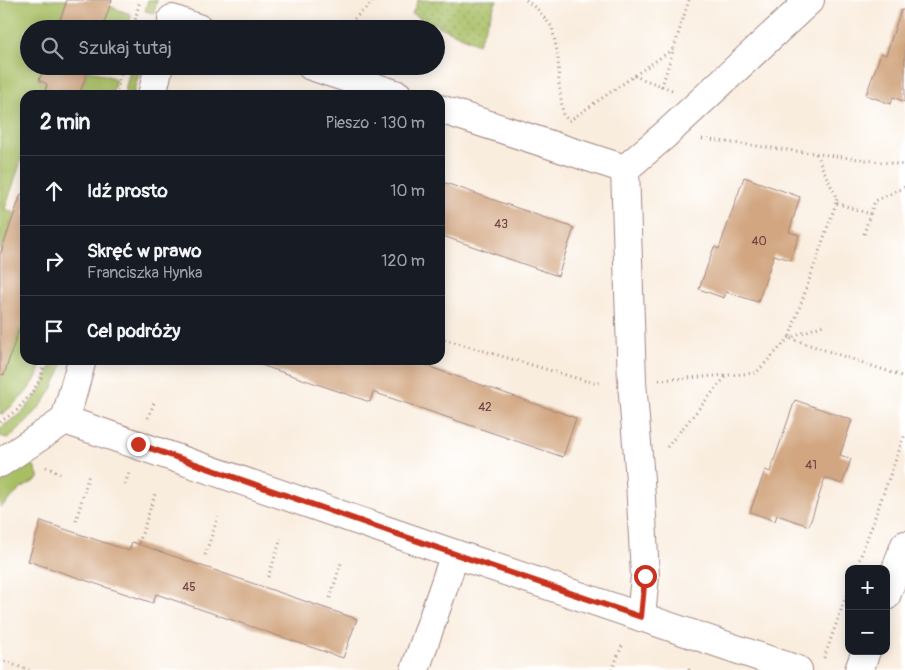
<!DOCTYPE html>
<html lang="pl">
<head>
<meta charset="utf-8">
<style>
	body { margin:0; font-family:Pangolin,sans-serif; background:#20242c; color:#f1f3f6 }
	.controls { position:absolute; right:15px; bottom:15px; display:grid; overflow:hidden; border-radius:10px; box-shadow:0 2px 12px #0003 }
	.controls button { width:45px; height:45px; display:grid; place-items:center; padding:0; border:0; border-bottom:1px solid #363941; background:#171b24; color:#f1f3f6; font:25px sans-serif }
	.stop { position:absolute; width:15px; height:15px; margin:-11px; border:4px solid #c8321e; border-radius:50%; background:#fff }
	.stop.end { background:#c8321e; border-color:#fff; box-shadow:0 1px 5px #0008 }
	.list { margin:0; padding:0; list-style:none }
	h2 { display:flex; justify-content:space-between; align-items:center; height:65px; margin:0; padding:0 20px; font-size:21px }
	h2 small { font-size:16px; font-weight:400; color:#9ea1a6 }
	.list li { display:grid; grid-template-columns:32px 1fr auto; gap:15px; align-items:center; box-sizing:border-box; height:70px; padding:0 20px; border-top:1px solid #363941 }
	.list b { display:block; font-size:19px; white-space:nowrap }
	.list p { margin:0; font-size:16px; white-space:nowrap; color:#9ea1a6 }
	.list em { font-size:16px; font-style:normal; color:#9ea1a6 }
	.icon { flex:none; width:28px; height:28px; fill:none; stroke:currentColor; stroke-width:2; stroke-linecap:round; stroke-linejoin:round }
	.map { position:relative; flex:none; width:905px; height:670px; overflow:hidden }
	.search { position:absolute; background:#171b24; box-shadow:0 2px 12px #0003; left:20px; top:20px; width:425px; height:55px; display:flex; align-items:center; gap:12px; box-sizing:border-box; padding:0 18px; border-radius:28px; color:#9ea1a6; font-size:19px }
	.panel { position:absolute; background:#171b24; box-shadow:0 2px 12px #0003; left:20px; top:90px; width:425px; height:275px; border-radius:15px }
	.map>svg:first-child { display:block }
	.grass { fill:#a7be63; stroke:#786e47 }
	.park { fill:url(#park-dots); stroke:#786e47 }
	.building { fill:#d1a680 }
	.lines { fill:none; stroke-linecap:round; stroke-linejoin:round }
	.minor-casing { stroke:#a28684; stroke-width:30 }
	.path { stroke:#a28684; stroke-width:3; stroke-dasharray:1 4; stroke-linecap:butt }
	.minor { stroke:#fff; stroke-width:28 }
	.route { stroke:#c8321e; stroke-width:6 }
	.labels { text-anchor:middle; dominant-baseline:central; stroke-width:5; stroke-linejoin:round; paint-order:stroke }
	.number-label { font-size:12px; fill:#6c4140 }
</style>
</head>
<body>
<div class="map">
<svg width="905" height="670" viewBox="0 0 905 670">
	<defs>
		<pattern id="park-dots" width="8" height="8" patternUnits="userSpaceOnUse" patternTransform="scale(1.25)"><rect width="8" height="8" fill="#a7be63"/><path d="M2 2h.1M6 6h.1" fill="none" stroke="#8a9a52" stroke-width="1.8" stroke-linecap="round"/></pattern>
	</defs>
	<rect width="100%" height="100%" fill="#fff"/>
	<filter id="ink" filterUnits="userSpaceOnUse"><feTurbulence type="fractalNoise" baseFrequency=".02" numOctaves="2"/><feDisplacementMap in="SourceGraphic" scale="10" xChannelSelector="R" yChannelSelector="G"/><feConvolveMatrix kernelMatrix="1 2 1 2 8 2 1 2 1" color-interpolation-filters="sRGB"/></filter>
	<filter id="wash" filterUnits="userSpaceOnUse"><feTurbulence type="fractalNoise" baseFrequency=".0096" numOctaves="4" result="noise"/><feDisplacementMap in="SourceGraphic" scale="20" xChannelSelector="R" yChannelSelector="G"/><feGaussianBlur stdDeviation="1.12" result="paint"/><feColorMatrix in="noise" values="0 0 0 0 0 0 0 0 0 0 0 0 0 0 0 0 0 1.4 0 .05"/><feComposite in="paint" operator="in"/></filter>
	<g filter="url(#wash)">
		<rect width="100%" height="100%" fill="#f9edde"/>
		<g class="grass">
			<polygon points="0,0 67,0 57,29 29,29 29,66 44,66 39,80 47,84 44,95 25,95 25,149 5,209 14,213 0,255"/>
			<polygon points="148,0 157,0 154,13 145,11"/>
			<polygon points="109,6 130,14 131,17 128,29 102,29"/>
			<polygon points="131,66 141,66 133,95 124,95"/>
			<polygon points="88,69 116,79 112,95 79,95"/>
			<polygon points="19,329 25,331 25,360 42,360 37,376 33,383 24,395 4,413 0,414 0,350 11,353"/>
			<path d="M 53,360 L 64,360 C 51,399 39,410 10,437 L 7,438 L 0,436 L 0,428 L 21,414 L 41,390 Z"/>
			<polygon points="25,463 34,466 38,475 38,479 21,489 0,508 0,479"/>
		</g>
		<polygon class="park" points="418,0 497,0 478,44 412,14"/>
		<g id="blocks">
			<g class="building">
				<polygon points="67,0 112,0 102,29 57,29"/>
				<polygon points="901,10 905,10 905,102 893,97 891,104 866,95 881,53 886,55"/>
				<polygon points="44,66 89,66 79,95 44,95 47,84 39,80"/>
				<polygon points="744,177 800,197 789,232 799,235 791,260 774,255 758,302 726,292 724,298 699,289 714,247 719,249"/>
				<polygon points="440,181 574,228 558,276 440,235"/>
				<polygon points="21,194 25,194 25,331 19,329 4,375 0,374 0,255"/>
				<polygon points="258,360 429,360 427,366 576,418 563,457 373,392 370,402 258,364"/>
				<polygon points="795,400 852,420 840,455 851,459 842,484 825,478 809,526 777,515 775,521 750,512 765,470 770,472"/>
				<polygon points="41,521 129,551 132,542 357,619 343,658 156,594 153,603 28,561"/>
			</g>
		</g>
	</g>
	<g filter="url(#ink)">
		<use href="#blocks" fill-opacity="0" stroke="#a28684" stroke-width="1"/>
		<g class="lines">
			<defs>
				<g id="minor">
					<polyline points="172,19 200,29"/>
					<polyline points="311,66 398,95"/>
					<polyline points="152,95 159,66"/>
					<polyline points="440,109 625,169 632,382 640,480 645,576 641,617"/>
					<polyline points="625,169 666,134 810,0"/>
					<polyline points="65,420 82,360"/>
					<polyline points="0,463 65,420 455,554 798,670"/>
					<polyline points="886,596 905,545"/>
					<polyline points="415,670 455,554"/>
					<polyline points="859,670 866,651"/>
				</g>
			</defs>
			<use href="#minor" class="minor-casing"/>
			<g class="path">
				<polyline points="526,0 538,10 552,27 558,56 559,84 563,114 567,119"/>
				<polyline points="133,29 140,0"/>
				<polyline points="343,29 375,0"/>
				<polyline points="634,76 662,86"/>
				<polyline points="672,90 662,86 689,0"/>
				<polyline points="116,95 123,66"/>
				<polyline points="569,121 673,49"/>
				<polyline points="702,139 905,165"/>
				<polyline points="816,154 837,199 836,203 870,214 875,201 905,187"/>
				<polyline points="836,203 789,338 905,377"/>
				<polyline points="864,234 870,214"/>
				<polyline points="440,338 593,383 603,383"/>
				<polyline points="659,380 756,373 789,338 826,324"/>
				<polyline points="148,418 154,403"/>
				<polyline points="0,422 17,410 30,395 41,378 45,360"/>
				<polyline points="667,447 727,375"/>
				<polyline points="46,467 60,474"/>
				<polyline points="125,484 129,473"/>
				<polyline points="76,521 89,474"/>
				<polyline points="139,543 155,494"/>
				<polyline points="205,555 218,517"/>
				<polyline points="856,569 905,434"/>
				<polyline points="268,577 281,539"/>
				<polyline points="330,598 342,560"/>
				<polyline points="824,658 849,588"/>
				<polyline points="0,660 29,670"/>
				<polyline points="612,670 622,646"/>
				<polyline points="689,670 689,669"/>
			</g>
			<use href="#minor" class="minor"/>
		</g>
	</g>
	<g class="lines" filter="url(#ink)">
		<polyline class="route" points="138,444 455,554 641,617 645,576"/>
	</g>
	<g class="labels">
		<g class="number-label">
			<text x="501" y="224">43</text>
			<text x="759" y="241">40</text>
			<text x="485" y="407">42</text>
			<text x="811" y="465">41</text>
			<text x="189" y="587">45</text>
		</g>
	</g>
</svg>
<div class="controls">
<button>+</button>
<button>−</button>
</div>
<div class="stop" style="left:645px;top:576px"></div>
<div class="stop end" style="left:138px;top:444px"></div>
<div class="search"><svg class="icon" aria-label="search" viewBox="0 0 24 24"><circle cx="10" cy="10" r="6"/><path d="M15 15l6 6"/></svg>Szukaj tutaj</div>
<section class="panel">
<h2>2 min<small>Pieszo · 130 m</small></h2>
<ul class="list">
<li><svg class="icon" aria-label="ahead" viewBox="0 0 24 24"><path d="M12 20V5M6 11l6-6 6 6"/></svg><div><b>Idź prosto</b></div><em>10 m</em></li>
<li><svg class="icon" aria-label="right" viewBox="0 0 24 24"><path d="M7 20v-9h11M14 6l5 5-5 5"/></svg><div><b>Skręć w prawo</b><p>Franciszka Hynka</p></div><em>120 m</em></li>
<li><svg class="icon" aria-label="arrive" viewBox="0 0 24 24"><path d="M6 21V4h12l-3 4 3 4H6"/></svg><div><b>Cel podróży</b></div></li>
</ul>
</section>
</div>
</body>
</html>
